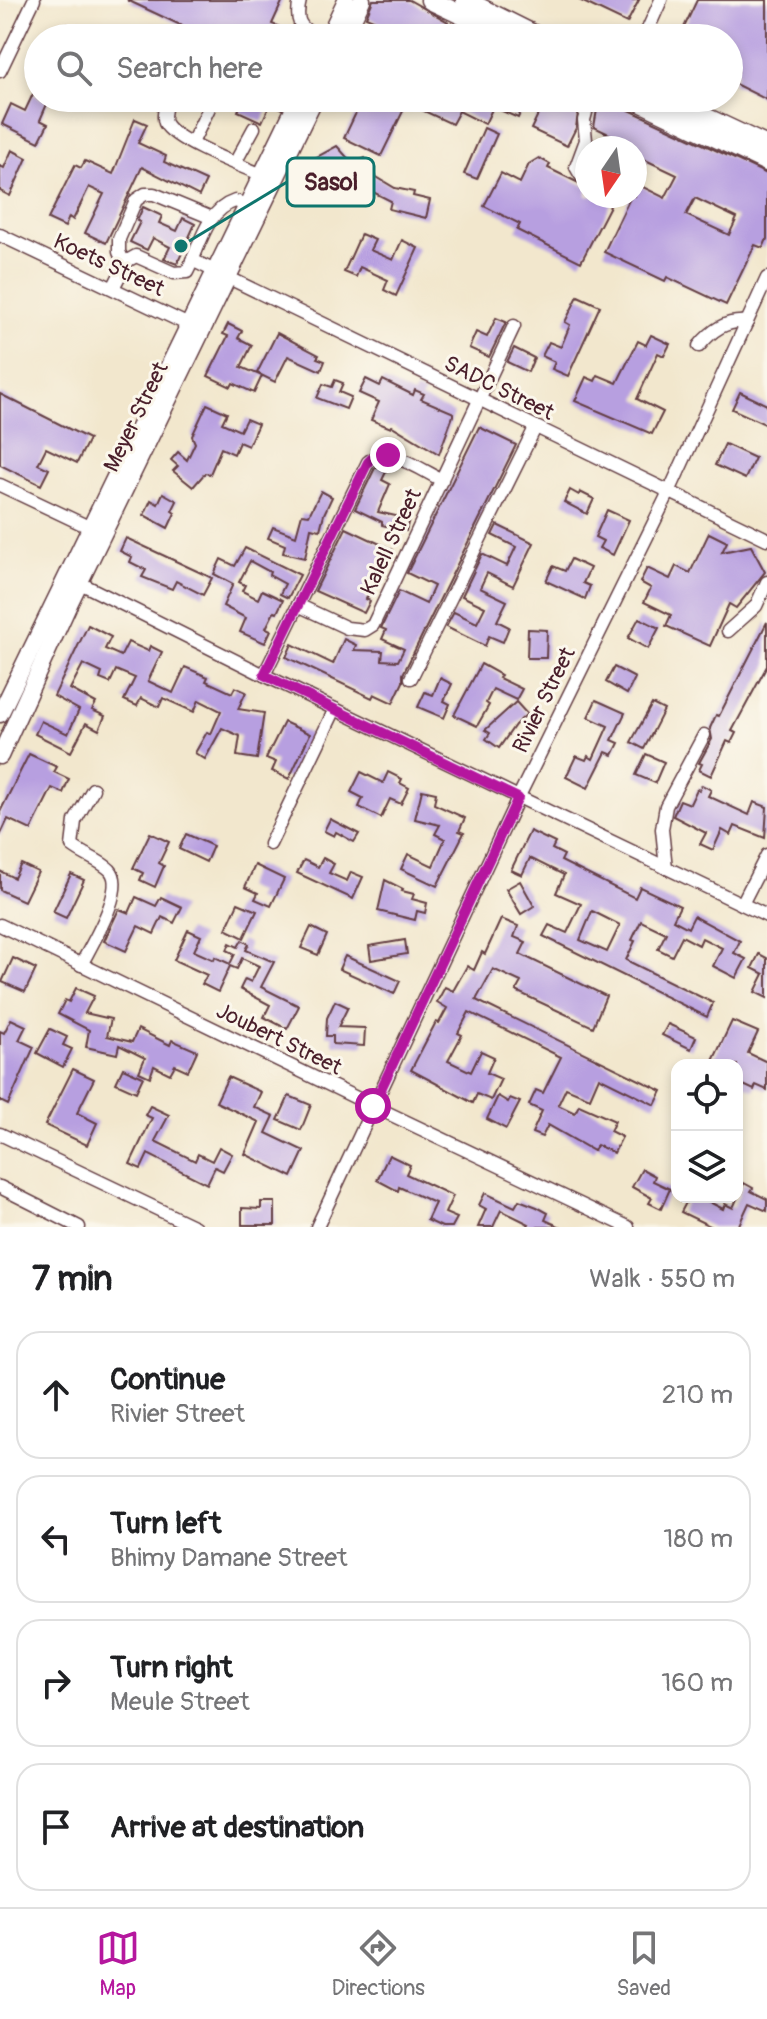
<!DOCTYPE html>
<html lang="en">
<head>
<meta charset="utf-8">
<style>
	body { margin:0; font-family:Pangolin,sans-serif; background:#f6f6f6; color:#202124 }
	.controls { position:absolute; right:24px; bottom:24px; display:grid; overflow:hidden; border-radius:16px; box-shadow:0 4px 12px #0003 }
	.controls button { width:72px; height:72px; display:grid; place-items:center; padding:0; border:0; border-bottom:2px solid #e0e0e0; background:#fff; color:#202124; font:40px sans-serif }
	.compass { position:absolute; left:575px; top:136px; width:72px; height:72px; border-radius:50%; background:#fff; box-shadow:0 4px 12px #0003; rotate:193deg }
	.stop { position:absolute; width:24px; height:24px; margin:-18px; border:6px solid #b5179e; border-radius:50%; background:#fff }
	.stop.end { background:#b5179e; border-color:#fff; box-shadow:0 2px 8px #0008 }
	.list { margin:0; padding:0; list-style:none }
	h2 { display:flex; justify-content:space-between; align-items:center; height:104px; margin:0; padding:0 32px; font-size:34px }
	h2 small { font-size:26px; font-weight:400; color:#757577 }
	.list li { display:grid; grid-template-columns:52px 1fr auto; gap:24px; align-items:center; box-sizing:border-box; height:128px; margin:0 16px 16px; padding:0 16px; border:2px solid #e0e0e0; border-radius:24px }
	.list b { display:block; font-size:30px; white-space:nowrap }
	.list p { margin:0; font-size:26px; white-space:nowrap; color:#757577 }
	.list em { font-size:26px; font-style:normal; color:#757577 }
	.icon { flex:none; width:44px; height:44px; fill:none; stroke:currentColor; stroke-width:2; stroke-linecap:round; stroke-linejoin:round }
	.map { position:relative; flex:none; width:767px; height:1227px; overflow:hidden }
	.search { position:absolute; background:#fff; box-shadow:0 4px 12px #0003; left:24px; right:24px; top:24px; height:88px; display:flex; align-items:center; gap:20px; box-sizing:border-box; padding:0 28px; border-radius:44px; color:#757577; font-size:30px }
	.sheet { height:680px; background:#fff }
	nav { display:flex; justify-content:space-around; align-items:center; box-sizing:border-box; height:112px; border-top:2px solid #e0e0e0; background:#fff; font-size:22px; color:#757577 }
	nav a { display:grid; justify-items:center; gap:4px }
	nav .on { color:#b5179e }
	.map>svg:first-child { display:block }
	.building { fill:#b79fe0; fill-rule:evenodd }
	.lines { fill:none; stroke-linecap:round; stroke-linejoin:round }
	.minor-casing { stroke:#633d43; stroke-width:15 }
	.major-casing { stroke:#633d43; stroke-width:19 }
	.highway-casing { stroke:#633d43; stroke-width:21 }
	.minor { stroke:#fff; stroke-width:12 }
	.major { stroke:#fff; stroke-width:16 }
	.highway { stroke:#fff; stroke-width:18 }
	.route { stroke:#b5179e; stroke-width:10 }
	.labels { text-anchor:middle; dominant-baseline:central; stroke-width:6; stroke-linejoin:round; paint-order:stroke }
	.street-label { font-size:22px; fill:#4a1f2b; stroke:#fbf7ec }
	.leader { fill:none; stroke:#0f766e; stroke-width:3 }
	.callout-dot { fill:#0f766e; stroke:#fbf7ec; stroke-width:3 }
	.callout { fill:#fbf7ec; stroke:#0f766e; stroke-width:3 }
	.callout-label { font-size:24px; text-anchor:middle; font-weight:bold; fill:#4a1f2b }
</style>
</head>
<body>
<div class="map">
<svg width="767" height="1227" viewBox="0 0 767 1227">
	<rect width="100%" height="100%" fill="#fbf7ec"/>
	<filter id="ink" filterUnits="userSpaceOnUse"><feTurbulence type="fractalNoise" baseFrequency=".0125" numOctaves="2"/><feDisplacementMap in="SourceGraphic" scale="16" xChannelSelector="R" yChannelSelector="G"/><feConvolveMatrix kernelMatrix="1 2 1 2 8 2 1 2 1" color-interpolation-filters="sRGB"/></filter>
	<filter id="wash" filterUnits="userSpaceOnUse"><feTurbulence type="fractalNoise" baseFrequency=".006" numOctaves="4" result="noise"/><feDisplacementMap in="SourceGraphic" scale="32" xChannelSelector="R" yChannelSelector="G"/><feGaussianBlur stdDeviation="1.8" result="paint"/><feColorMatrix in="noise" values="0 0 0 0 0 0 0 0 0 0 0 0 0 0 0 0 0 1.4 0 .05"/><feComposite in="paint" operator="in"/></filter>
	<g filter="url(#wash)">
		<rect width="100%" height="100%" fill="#f2e7cd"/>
		<g id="blocks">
			<g class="building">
				<polygon points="127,0 283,0 272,24 285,29 281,38 208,38"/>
				<polygon points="373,0 409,0 448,22 441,38 399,38 382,30 385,25 366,17"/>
				<polygon points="579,0 639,0 627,23"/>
				<polygon points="697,0 767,0 767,100 733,83 738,72 729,68 729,38 679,38"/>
				<polygon points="68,24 97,38 48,38 54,25 65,30"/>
				<polygon points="33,94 48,102 40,120 48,124 39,142 2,124 11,104 25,111"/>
				<polygon points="244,98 255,98 270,105 262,122 238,111"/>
				<polygon points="363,98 527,98 518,118 493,107 485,124 459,111 452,124 407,103 381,156 344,138"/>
				<polygon points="546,98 565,98 579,105 576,128 567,146 531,129"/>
				<path d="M 599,98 L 620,98 L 627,109 L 767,174 L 767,239 L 763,248 L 755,245 L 726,305 L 667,277 L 665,281 L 604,252 L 631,196 L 635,196 L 635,183 L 665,198 L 677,175 L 635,155 L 635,148 L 605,148 L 611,135 L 594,127 ZM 695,198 L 737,218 L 729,235 L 686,215 Z"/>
				<polygon points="135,119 147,124 138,143 166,156 164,162 206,181 199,196 142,167 106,243 85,233 104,194 89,187 73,220 69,217 65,227 48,219 75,165 81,168 85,161 113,174"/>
				<polygon points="484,128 497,134 477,179 464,174"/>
				<polygon points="337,146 353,164 365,158 375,176 395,188 414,192 413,196 430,200 426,218 389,209 391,201 365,188 362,196 342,186 322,182 320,199 310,198 313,159"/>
				<polygon points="12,150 27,158 10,196 0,191 0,166 4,168"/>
				<polygon points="539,158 550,164 548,168 587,187 587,196 615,196 581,262 517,230 520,224 484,206 501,173 520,183 529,164"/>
				<polygon points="143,207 162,216 159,223 177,231 183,218 195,224 177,264 164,259 170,247 153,238 147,250 130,242 140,222 137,221"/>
				<polygon points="361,234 375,240 370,250 393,260 402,240 418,248 396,296 384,290 388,280 360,267 356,277 344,272"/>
				<polygon points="578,296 600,306 568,376 552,369 555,362 542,356 549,342 561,347 570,325 565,322"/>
				<polygon points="496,318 506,322 489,357 469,348 476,332 487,337"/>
				<polygon points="228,324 242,331 238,338 252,345 241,367 262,376 254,393 233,383 231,387 208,376 228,336 223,334"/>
				<polygon points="277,333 319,355 317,358 325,361 321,371 288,356 275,382 257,373"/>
				<polygon points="651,335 670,344 664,356 658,353 637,399 663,412 652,434 575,401 586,377 595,381 598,375 617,383 638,341 646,345"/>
				<polygon points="514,348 534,358 528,372 507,362"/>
				<polygon points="366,379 380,386 383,380 413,395 415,390 424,394 421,399 454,413 439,454 392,426 391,428 371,420 379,402 359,393"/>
				<polygon points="335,380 343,383 339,392 351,397 346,409 317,398 323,384 332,387"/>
				<polygon points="740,392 767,405 767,425 732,409"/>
				<polygon points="0,394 89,439 77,463 46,448 38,464 49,469 41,485 0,465"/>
				<polygon points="207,404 227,413 222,423 240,431 246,419 258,424 248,446 239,442 234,454 221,448 210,474 205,473 193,487 173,471 178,466 171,460 178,452 187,460 195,443 192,436"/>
				<polygon points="479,427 516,445 403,674 403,682 393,703 374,694 372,698 286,657 292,644 333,664 344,639 356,645 354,650 383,651 382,660 398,661 404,649 382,639 386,630 381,628 399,591 426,604 434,586 407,573"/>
				<polygon points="725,444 755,458 745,479 715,465"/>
				<polygon points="379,466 389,466 382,480 390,484 378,512 409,519 406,531 382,525 382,522 355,509 375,468"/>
				<polygon points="570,490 579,495 580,492 594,499 587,514 564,502"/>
				<polygon points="321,491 332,497 324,514 320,530 311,528 305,558 283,553 285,545 268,538 273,527 296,536 302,514 309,515"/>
				<polygon points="163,493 177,501 172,511 175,513 168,528 144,515 151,500 158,504"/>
				<polygon points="607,510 629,520 613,555 599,548 603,541 595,537"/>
				<polygon points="497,525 534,543 513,586 487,573 480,588 507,601 497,621 509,627 503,642 489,636 485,646 446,627 454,612 477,623 485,607 462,596 482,554 507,566 516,547 492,535"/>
				<polygon points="346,528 393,550 388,561 384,559 366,599 370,601 364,613 315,591"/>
				<polygon points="709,533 727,542 722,552 751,546 765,572 736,608 729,604 710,646 666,626 671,615 644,602 651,588 640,582 647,568 670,579 676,566 690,573"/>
				<polygon points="126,538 212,578 203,595 176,581 172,589 142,577 146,570 130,562 132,557 120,551"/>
				<polygon points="245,548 300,575 288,598 280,594 285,584 269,575 270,572 250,561 239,582 245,585 242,591 258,599 262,590 283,600 277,613 274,612 266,628 271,630 265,643 240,632 246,618 223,606 233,584 214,574 221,559 235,566"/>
				<polygon points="571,559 590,568 583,583 590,586 585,599 546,581 553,566 565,571"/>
				<polygon points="639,618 659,628 648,649 628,638"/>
				<polygon points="767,622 767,666 732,731 736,733 731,743 727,741 711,776 699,770 702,764 699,763 712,739 710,728 716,715 719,716"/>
				<polygon points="88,625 111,637 105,649 121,656 128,642 148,651 150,646 162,652 148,681 173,693 185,667 208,677 206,681 232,693 235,687 246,692 238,709 264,713 257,759 237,756 240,736 222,728 205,759 195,753 207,732 211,734 221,711 199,700 194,712 163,698 159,707 141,698 137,706 124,700 135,678 116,670 110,683 100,679 102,673 83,664 70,689 96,703 92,710 105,716 99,730 86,723 71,752 35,734 41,721 68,734 79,710 54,696"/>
				<polygon points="528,629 547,630 546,658 527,658"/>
				<polygon points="481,664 501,675 499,678 522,689 516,700 493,689 486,703 489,705 477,726 454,715"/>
				<polygon points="614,667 635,678 627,694 606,682"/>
				<polygon points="440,678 452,684 444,701 450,704 444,718 418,707 425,692 433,695"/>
				<polygon points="596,700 625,713 612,740 619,743 613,755 606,752 588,788 566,777 576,756 586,760 588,756 593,759 608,726 588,717"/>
				<polygon points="516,702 527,714 515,725 499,748 486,739 490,733 485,730"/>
				<polygon points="652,704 664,710 644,749 631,742"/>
				<polygon points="284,722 310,734 289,779 272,771 276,762 266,758"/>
				<polygon points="29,754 57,767 54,772 69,779 63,793 52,788 31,830 8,819 0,836 0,812"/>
				<polygon points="646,754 664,762 655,783 636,775"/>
				<polygon points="361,772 383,783 388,772 402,779 400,783 409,788 401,804 390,799 381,818 359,807 363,798 351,792"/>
				<polygon points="702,785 711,790 708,796 749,815 754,802 767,807 765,838 735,826 731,835 722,830 713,850 700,844 706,833 673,816 680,800 690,804 697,789 699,790"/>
				<polygon points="422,790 436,793 434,804 465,818 459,831 464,833 437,886 401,869 408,854 433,866 445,839 435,834 440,825 415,819"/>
				<polygon points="330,819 359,834 354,842 336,832 334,836 324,831"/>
				<path d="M 530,831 L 555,843 L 552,849 L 564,855 L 561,861 L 635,898 L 640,887 L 680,906 L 673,920 L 688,928 L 694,916 L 740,941 L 734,953 L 746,959 L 736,978 L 713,966 L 722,948 L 702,938 L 699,945 L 682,936 L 672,956 L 658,949 L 666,933 L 641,921 L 632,940 L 635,941 L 626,960 L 713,1003 L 707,1017 L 543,936 L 549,925 L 567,933 L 581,904 L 556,893 L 564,875 L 530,858 L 522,875 L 511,870 ZM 592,911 L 620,925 L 607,952 L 580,940 Z"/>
				<polygon points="150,833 169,842 159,863 164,866 155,887 140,880 143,873 133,868"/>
				<polygon points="186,834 213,846 206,862 179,849"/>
				<polygon points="323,858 334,864 329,873 347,881 351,872 363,877 353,899 297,873 304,860 318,867"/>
				<polygon points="21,864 38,872 24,901 0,890 0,871 14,878"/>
				<polygon points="255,865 284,879 271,906 255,899 258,893 245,887"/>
				<polygon points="71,874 84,880 66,918 53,912"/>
				<polygon points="385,880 403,889 402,891 414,894 412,899 427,903 425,913 417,911 415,920 378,911"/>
				<polygon points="520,881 534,906 521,914 506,889"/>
				<polygon points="136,897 156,906 161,897 182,907 174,923 162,917 154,934 138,926 126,951 104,941 119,909 129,913"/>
				<polygon points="238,903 257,911 244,938 226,929"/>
				<polygon points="501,919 518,926 514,937 526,942 520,954 606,996 593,1027 516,991 521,982 493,969 476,1000 662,1091 655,1105 599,1077 590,1098 566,1088 558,1105 575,1113 579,1105 615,1121 610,1131 622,1137 614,1153 597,1145 594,1151 548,1125 542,1137 532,1133 542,1111 529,1105 536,1090 543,1093 561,1057 469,1012 458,1033 462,1035 448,1061 471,1072 481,1051 494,1057 487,1073 501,1079 491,1100 477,1094 473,1103 411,1070 436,1022 439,1023 447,1008 437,1002 445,987 453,991 467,966 474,970 482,952 485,954"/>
				<polygon points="311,927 327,935 318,955 301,948"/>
				<polygon points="188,930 201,936 194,951 214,960 215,957 230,964 235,954 227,950 230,943 238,947 242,940 249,944 246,950 274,962 261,987 299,1006 287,1029 264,1017 270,1005 240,989 245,979 251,982 259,966 242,958 237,969 230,966 218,992 202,984 207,975 174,960"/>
				<polygon points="405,940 407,954 371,960 369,946"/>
				<polygon points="759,954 767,958 767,998 755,992 764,974 752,968"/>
				<polygon points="345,956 400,981 394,994 339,969"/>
				<polygon points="13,958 36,969 25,992 2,982"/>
				<polygon points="76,988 94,996 85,1013 111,1019 107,1036 132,1042 138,1029 170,1045 172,1040 197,1051 188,1071 175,1065 170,1074 154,1066 150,1077 139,1072 145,1058 119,1045 117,1054 86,1047 89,1030 58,1014 65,1000 69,1002"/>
				<polygon points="335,1001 348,1007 338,1027 365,1028 364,1046 333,1044 333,1036 326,1036 327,1018"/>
				<polygon points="11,1019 26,1026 19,1040 34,1047 8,1105 0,1101 0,1031 4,1033"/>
				<polygon points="732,1021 758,1032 748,1053 767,1062 767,1090 756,1085 754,1090 737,1082 737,1065 711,1065"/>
				<polygon points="668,1024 696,1037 691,1049 662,1035"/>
				<polygon points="50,1029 67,1037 63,1045 72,1049 63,1067 37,1053"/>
				<polygon points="123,1068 143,1077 136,1092 116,1083"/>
				<polygon points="73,1069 94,1079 77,1113 97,1123 87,1145 45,1125"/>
				<polygon points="228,1077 261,1092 254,1107 274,1116 266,1133 304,1151 292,1177 245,1154 259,1122 216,1102"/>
				<polygon points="289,1096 311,1105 301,1130 278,1120"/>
				<polygon points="498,1096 508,1102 510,1098 520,1102 506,1129 487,1119"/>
				<polygon points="150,1106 169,1115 155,1141 195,1161 198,1154 212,1161 219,1147 232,1154 223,1171 215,1167 207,1184 148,1154 141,1169 130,1164 152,1118 145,1115"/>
				<polygon points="389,1155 410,1165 406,1174 453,1196 445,1213 457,1218 452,1227 442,1227 427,1220 435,1203 399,1187 398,1191 377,1180"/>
				<polygon points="642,1169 655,1176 653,1181 670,1189 661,1209 649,1203 652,1198 632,1187"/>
				<polygon points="744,1183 753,1188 751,1191 767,1199 767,1211 749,1203 738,1227 712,1227 681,1212 689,1197 700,1197 723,1209 725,1204 733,1208"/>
				<polygon points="485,1193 515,1207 519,1200 537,1207 548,1213 545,1220 561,1227 527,1227 529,1224 501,1210 493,1227 478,1227 486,1209 479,1205"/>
				<polygon points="261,1202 275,1202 275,1225 242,1225 242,1208 261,1209"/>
			</g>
		</g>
	</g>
	<g filter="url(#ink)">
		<use href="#blocks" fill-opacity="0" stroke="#633d43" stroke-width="2"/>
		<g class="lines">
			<defs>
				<g id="minor">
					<path d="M 300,0 C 295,21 299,26 316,38"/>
					<polyline points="463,38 468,18"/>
					<polyline points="644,38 661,0"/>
					<polyline points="0,71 34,0"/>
					<path d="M 168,98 C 166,106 162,115 165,123 C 174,142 249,169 270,178"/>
					<polyline points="276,98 301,111"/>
					<polyline points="192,143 209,108"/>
					<polyline points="235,163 254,128"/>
					<polyline points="587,178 580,174 576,167 586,140 584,120 590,98"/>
					<polyline points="0,235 195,328"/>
					<polyline points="192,260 767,539"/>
					<polyline points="125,265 119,252 119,239 136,200 145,194 154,194 212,218"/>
					<path d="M 113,288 L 127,261 L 136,256 L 174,273 L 187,272 C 200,247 205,211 235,201 L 247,205"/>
					<path d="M 699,346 C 712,330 726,320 747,322"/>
					<polyline points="0,485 95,530"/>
					<polyline points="80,583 264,675 767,916"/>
					<polyline points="298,605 347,628 365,630 373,625 514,326"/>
					<polyline points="728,631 756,606 767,582"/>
					<path d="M 264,675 L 368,462 C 386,444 423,471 442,480"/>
					<polyline points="411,678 535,428"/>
					<polyline points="270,844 335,709"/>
					<polyline points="666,868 662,829 666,806 704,735"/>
					<polyline points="742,904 767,855"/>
					<polyline points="0,925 373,1106 628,1227"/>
					<path d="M 81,965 C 91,945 127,888 110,870 C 100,860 83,855 72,846 L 75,821 L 93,789"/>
					<polyline points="0,1134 195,1227"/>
					<polyline points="0,1187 79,1227"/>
					<polyline points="317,1227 518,798 669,492 767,278"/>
				</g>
				<g id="major">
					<polyline points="328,38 346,0"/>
					<polyline points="344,38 362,0"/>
					<polyline points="0,714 299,98"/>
					<polyline points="0,756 70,602 315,98"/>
				</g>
				<g id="highway">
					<polyline points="430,0 510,38"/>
					<polyline points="465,0 541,38"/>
					<polyline points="632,98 767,162"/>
					<polyline points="665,98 767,146"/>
				</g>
			</defs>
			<use href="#minor" class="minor-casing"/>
			<use href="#major" class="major-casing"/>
			<use href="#highway" class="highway-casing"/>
			<use href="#minor" class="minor"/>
			<use href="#major" class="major"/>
			<use href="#highway" class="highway"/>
		</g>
	</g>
	<g class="lines" filter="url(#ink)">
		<polyline class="route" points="373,1106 518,798 264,675 368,462 373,457 388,455"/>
	</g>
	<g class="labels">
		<g class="street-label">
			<text transform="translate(109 265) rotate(25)">Koets Street</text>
			<text transform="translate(499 388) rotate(26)">SADC Street</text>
			<text transform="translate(136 417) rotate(-64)">Meyer Street</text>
			<text transform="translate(391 542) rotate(-65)">Kalell Street</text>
			<text transform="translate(544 700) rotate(-64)">Rivier Street</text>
			<text transform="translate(279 1039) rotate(26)">Joubert Street</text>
		</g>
	</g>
	<path class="leader" d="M181 246L287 182"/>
	<circle class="callout-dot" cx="181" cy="246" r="8"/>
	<rect class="callout" x="287" y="158" width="87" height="48" rx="8"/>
	<g class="callout-label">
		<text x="331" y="190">Sasol</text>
	</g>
</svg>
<div class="controls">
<button><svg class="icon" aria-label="locate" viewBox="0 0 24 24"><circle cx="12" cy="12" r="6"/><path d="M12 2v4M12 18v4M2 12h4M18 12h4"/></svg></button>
<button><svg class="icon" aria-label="layers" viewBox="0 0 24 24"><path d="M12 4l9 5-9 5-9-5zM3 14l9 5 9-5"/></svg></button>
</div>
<svg class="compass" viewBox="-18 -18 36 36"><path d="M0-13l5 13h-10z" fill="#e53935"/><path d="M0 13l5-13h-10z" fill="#757577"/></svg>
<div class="stop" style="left:373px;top:1106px"></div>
<div class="stop end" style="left:388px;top:455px"></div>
<div class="search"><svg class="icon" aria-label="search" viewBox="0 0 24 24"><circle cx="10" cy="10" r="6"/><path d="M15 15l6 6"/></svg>Search here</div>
</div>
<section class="sheet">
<h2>7 min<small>Walk · 550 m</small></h2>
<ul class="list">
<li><svg class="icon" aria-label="ahead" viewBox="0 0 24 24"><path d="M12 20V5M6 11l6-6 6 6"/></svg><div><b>Continue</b><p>Rivier Street</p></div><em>210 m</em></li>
<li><svg class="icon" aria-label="left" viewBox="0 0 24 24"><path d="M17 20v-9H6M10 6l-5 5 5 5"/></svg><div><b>Turn left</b><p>Bhimy Damane Street</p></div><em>180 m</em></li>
<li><svg class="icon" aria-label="right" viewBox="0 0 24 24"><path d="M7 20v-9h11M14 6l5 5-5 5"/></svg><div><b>Turn right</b><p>Meule Street</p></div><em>160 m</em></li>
<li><svg class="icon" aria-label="arrive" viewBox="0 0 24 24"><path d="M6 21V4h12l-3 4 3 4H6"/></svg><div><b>Arrive at destination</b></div></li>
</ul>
</section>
<nav>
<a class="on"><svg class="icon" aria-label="map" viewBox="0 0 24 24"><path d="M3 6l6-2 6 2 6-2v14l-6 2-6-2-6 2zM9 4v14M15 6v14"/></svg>Map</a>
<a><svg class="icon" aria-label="directions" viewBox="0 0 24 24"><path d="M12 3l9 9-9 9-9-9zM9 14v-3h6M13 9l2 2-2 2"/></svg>Directions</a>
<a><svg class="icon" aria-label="saved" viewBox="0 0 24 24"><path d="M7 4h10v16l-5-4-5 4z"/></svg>Saved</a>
</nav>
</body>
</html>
